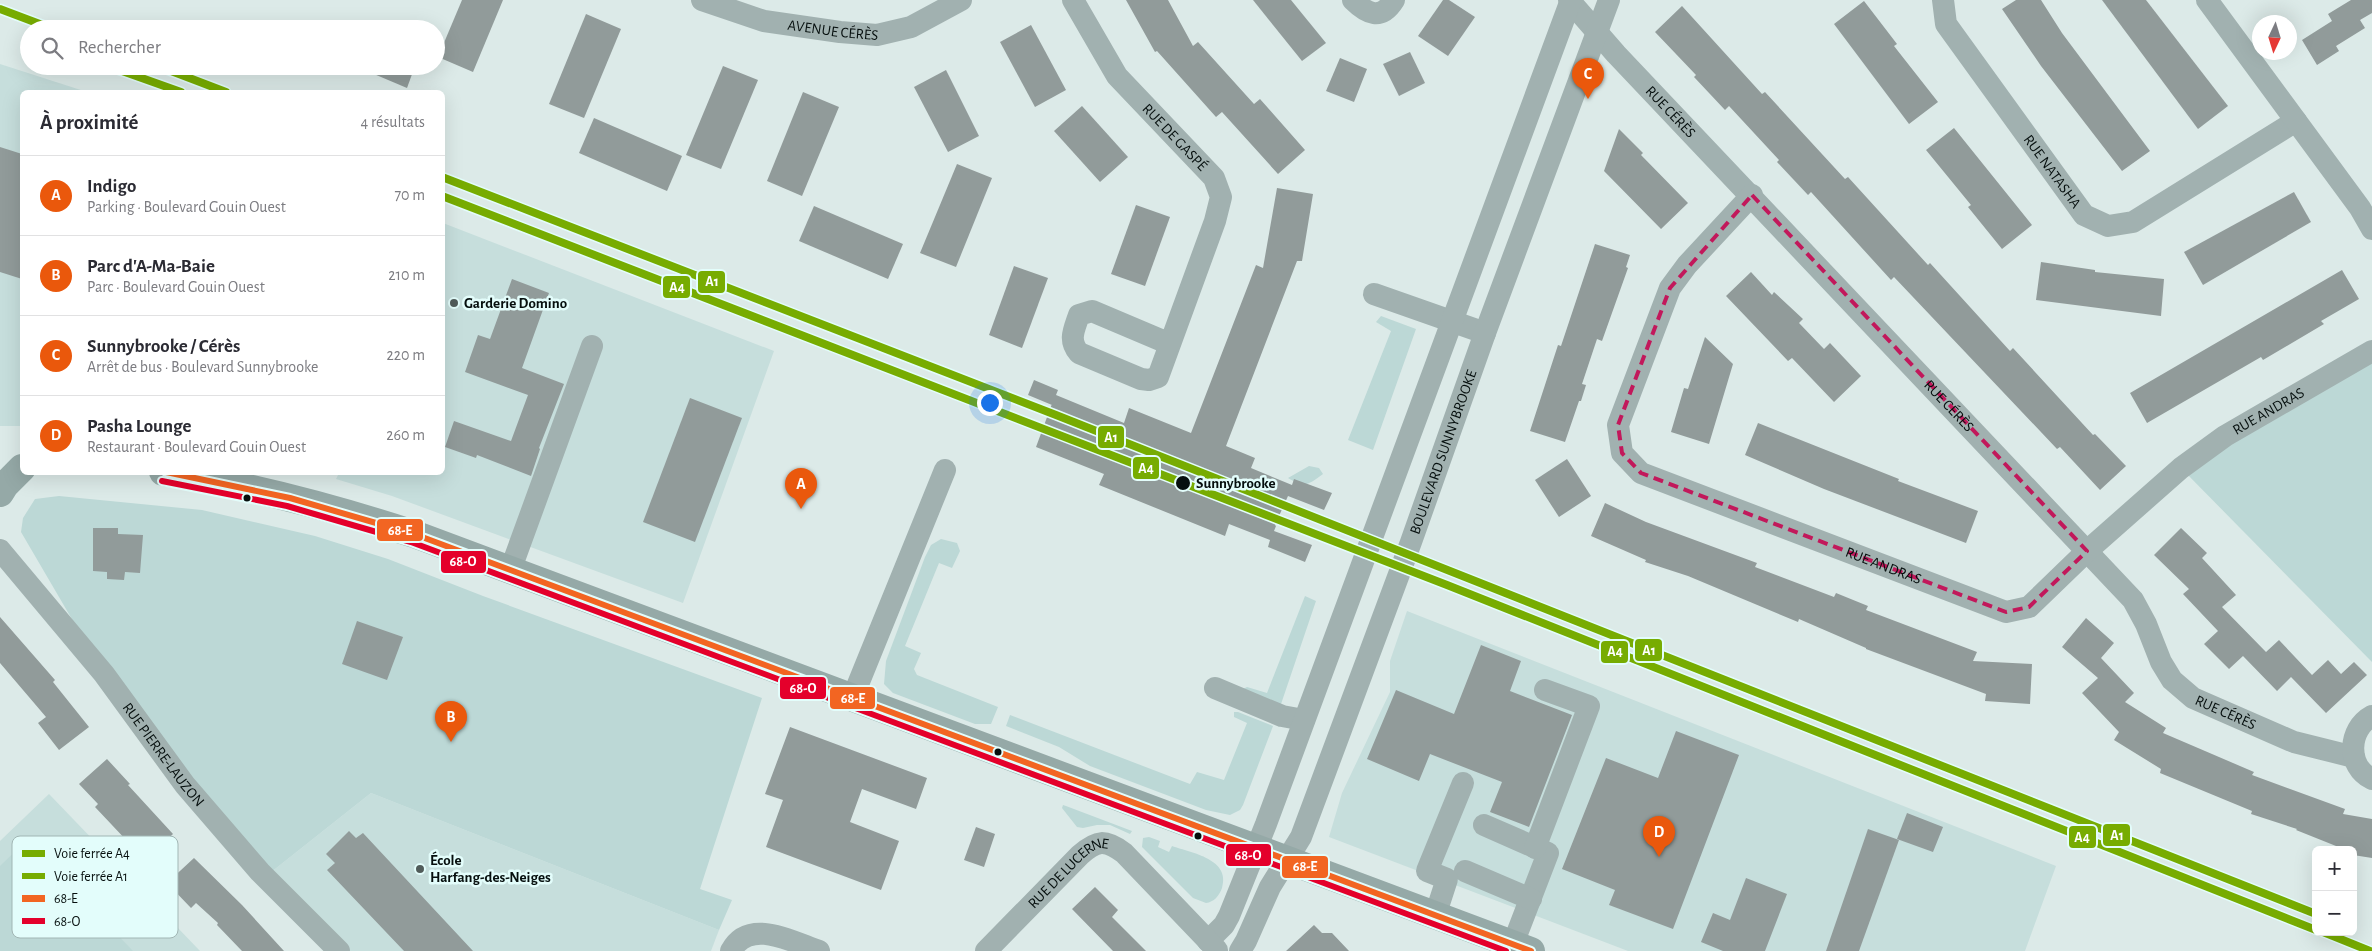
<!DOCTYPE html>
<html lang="fr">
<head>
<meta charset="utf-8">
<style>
	body { margin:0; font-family:"Alegreya Sans",sans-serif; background:#f2f2f3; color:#2b2b33 }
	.controls { position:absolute; right:15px; bottom:15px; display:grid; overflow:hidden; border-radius:8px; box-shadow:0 5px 20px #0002 }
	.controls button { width:45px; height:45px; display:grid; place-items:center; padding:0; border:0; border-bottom:1px solid #e1e1e2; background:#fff; color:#2b2b33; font:25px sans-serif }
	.compass { position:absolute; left:2252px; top:15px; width:45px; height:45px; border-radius:50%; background:#fff; box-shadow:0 5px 20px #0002; rotate:184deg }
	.you { position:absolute; left:989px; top:402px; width:18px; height:18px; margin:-12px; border:4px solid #fff; border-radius:50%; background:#1a73e8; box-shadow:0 0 0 8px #1a73e833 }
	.badge { display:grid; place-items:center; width:32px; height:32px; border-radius:50%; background:#ea580c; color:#fff; font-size:16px; font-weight:700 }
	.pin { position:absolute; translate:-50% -41px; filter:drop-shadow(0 1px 2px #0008) }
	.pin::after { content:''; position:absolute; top:26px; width:18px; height:15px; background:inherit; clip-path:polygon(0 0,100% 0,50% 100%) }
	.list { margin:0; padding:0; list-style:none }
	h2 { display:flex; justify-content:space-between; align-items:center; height:65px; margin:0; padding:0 20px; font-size:21px }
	h2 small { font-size:16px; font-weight:400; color:#7c7c81 }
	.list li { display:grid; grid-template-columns:32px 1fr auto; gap:15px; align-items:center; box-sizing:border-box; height:80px; padding:0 20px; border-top:1px solid #e1e1e2 }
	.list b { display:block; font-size:19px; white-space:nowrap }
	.list p { margin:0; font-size:16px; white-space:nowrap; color:#7c7c81 }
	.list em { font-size:16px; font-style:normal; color:#7c7c81 }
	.icon { flex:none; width:28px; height:28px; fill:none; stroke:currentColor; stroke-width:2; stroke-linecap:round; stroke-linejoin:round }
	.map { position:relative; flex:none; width:2372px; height:951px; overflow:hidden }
	.search { position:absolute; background:#fff; box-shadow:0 5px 20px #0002; left:20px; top:20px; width:425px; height:55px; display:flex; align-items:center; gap:12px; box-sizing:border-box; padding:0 18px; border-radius:28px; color:#7c7c81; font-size:19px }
	.panel { position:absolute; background:#fff; box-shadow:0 5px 20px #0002; left:20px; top:90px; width:425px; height:385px; border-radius:8px }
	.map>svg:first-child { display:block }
	.built { fill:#c6dedc }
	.green { fill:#bcd8d6 }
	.building { fill:#919b9a }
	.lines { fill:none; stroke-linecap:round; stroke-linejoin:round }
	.minor { stroke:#a1b1b0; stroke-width:22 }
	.major { stroke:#95a9a7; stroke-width:28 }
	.bus-1-casing { stroke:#e3fdfb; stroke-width:10 }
	.bus-2-casing { stroke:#e3fdfb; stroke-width:10 }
	.bus-1 { stroke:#f26522; stroke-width:6 }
	.bus-2 { stroke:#e4002b; stroke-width:6 }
	.rail-1-casing { stroke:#e3fdfb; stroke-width:11 }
	.rail-2-casing { stroke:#e3fdfb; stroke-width:11 }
	.rail-1 { stroke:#77ac01; stroke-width:8 }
	.rail-2 { stroke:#77ac01; stroke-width:8 }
	.marked { fill:none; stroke:#c2185b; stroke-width:4; stroke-dasharray:10 6; stroke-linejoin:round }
	.poi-dot { fill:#515c5a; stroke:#e3fdfb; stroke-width:2 }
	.stop-dot { fill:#060f0e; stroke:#e3fdfb; stroke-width:2 }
	.labels { text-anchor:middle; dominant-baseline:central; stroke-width:5; stroke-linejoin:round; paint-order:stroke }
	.street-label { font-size:15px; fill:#060f0e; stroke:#e3fdfb }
	.poi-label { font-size:15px; font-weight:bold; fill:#060f0e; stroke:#e3fdfb; text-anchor:start }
	.stop-label { font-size:15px; font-weight:bold; fill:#060f0e; stroke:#e3fdfb; text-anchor:start }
	.key { fill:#e3fdfb; stroke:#a1b6b4; stroke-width:1 }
	.key-label { font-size:14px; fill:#060f0e }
	.line-badge { stroke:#e3fdfb; stroke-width:2 }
	.badge-label { font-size:14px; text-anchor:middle; font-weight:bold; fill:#fff }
</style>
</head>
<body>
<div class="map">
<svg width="2372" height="951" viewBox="0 0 2372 951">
	<rect width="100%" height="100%" fill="#dceae8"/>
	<g class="built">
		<polygon points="0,64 87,92 22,92 22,426 0,426"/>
		<polygon points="443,223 774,351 683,603 392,496 336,479 339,473 442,472"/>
		<polygon points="1407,611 2056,866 2025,951 1628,951 1329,837 1342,793 1390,692 1390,661"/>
		<polygon points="371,793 719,930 711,951 345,951 265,877"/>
		<polygon points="49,794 200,951 0,951 0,841"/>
	</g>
	<g class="green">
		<polygon points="1381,316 1416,329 1373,450 1348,440 1391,331 1376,322"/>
		<polygon points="2372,351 2372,662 2181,468"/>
		<path d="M 1309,466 L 1319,468 L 1323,474 C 1308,485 1305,488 1288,478 Z"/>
		<polygon points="59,496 202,510 315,536 388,559 483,596 762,698 700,889 732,900 719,930 371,793 265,877 104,674 21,532 23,518 35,499"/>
		<polygon points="941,539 957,543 960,551 952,568 939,563 905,646 921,653 914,669 917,675 998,707 991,724 975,724 893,693 884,684 886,661 925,557 931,545"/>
		<polygon points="1305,596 1316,601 1280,707 1243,689 1247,687 1267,693"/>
		<polygon points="1234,712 1238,712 1273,726 1243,805 1240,810 1230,815 1206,810 1090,766 1059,747 1006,726 1010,715 1190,784 1197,772 1224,780 1247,723 1234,717"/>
		<polygon points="1063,805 1066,806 1132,831 1130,834 1110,825 1097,825 1083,828 1077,827 1062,808"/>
		<path d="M 1149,837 L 1160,841 L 1158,847 L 1169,852 L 1172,846 C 1192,853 1231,859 1222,888 C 1219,896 1214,902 1206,903 L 1193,898 L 1142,847 L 1143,838 Z"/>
		<polygon points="26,841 133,951 0,951 0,866"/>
	</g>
	<g class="building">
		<polygon points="462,0 503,0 473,72 438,57"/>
		<polygon points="1126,0 1168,0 1193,46 1198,42 1254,104 1260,99 1305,150 1278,174 1222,112 1216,117 1157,51 1155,52"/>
		<polygon points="1253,0 1291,0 1326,43 1302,61"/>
		<polygon points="1443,0 1449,0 1475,17 1448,56 1418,36"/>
		<polygon points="2016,0 2041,0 2062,33 2150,151 2122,171 2041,66 2002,9"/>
		<polygon points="2102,0 2146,0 2228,106 2198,129"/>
		<polygon points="2351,0 2372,0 2372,13 2360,20 2365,28 2336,46 2339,51 2317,65 2302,40 2332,21 2328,14"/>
		<polygon points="1864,1 1897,44 1894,46 1938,102 1909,124 1834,24"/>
		<polygon points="1682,6 1762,94 1765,92 1845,179 1848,177 1928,265 1930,263 2010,351 2013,348 2093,435 2095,434 2126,466 2100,490 2060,447 2057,449 1894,277 1891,280 1811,192 1808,195 1777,162 1779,160 1729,106 1725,110 1694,77 1696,75 1655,32"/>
		<polygon points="586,14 621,29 584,118 549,104"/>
		<polygon points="1031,25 1066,90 1035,107 1000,42"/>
		<polygon points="1410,52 1425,83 1399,96 1383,64"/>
		<polygon points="1340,58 1367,69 1354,102 1326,91"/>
		<polygon points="355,66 415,66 407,88"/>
		<polygon points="723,66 758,80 721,169 686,155"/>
		<polygon points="946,70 979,136 948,152 914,87"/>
		<polygon points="803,92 839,107 802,196 767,181"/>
		<polygon points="1082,106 1128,157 1100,182 1054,131"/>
		<polygon points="594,118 682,156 667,191 579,153"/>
		<polygon points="1954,128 2032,225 2002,249 1968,207 1971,205 1926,150"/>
		<polygon points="1619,129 1643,153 1641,155 1688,203 1661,229 1604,171"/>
		<polygon points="0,147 22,154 22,279 0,272"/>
		<polygon points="957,164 992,178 956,267 920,253"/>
		<polygon points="1277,188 1313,194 1302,261 1297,261 1226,446 1255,458 1251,468 1292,485 1294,479 1332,493 1324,510 1288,496 1275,525 1276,526 1274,531 1312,545 1305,562 1268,547 1270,540 1229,524 1225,536 1099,485 1104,474 1036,447 1053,401 1052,405 1028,395 1034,380 1058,390 1056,395 1124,423 1129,408 1191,433 1256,265 1263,268"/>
		<polygon points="2294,192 2311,222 2203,285 2184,252"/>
		<polygon points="1136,205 1170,217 1145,286 1111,274"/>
		<polygon points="814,206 903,244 888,279 799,241"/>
		<polygon points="1595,244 1630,255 1626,267 1628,268 1602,341 1597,339 1582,384 1586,385 1581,401 1579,401 1565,442 1530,431 1558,345 1561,346"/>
		<polygon points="2041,262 2095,270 2095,272 2164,279 2161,316 2036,300"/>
		<polygon points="1014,266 1048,278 1022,348 989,335"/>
		<polygon points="2342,270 2359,299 2321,321 2324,324 2263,360 2261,357 2147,423 2130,393"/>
		<polygon points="1751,272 1772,295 1774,292 1803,319 1799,323 1824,349 1830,343 1861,376 1834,402 1792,358 1788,361 1726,296"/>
		<polygon points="512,279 549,293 522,368 564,384 539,448 540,449 531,476 477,455 476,458 445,447 454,421 511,441 528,395 465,372 478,335 490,339"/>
		<polygon points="1705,337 1733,364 1709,444 1671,432 1684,388 1688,389"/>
		<polygon points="690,398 742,418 695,542 643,522"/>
		<polygon points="1758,423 1899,479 1898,481 1978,511 1966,543 1824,489 1745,455"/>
		<polygon points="1567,459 1591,496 1559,517 1535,480"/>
		<polygon points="1605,503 1646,522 1757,563 1755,567 1834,597 1836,593 1868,606 1866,610 1977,652 1973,661 2032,664 2030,704 1985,701 1986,694 1866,649 1866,648 1799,619 1798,622 1688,576 1645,562 1646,560 1591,536"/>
		<polygon points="93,528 118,528 118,534 143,535 140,573 125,572 124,580 107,579 107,572 93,571"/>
		<polygon points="2181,528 2207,553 2202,558 2236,595 2222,607 2266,652 2279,640 2312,675 2328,660 2341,674 2354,662 2367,675 2326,713 2291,677 2277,691 2243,656 2229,669 2204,644 2218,631 2183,594 2189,589 2154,555"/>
		<polygon points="0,617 55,680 53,682 89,727 59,750 38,723 46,717 0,663"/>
		<polygon points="2086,618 2114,643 2101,658 2134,693 2125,702 2166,728 2163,733 2254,772 2252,775 2345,809 2343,814 2372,819 2372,858 2353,855 2353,850 2346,850 2296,830 2297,829 2251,814 2252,811 2160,773 2161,769 2114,740 2119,732 2082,693 2098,678 2062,647"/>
		<polygon points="357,621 403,637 387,680 342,664"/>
		<polygon points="1481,645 1521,661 1510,691 1572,715 1529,827 1490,812 1502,782 1430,754 1419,781 1367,759 1396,690 1454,714"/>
		<polygon points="790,727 927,778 916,809 862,789 850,822 899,841 881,890 766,847 783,800 765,794"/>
		<polygon points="1676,731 1739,755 1673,929 1609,905 1615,890 1562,869 1606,758 1658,778"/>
		<polygon points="107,759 130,784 128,785 173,834 151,854 135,836 128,842 95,807 98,804 79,784"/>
		<polygon points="1907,813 1943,827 1933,852 1897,839"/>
		<polygon points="976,827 995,834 984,867 964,860"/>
		<polygon points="1868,829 1899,840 1859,951 1826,951"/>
		<polygon points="349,831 356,838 363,833 473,951 404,951 327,870 335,863 326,854"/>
		<polygon points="194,858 242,905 284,951 242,951 217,925 218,923 196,903 191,908 167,883"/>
		<polygon points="1746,878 1787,894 1765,951 1723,951 1701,942 1713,913 1730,920"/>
		<polygon points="1095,887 1118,910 1112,917 1146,951 1113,951 1072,909"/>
		<polygon points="1314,925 1322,933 1332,933 1349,951 1286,951"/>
	</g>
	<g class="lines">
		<g class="minor">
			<path id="s1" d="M 702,0 L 764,21 L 840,32 L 877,35 L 911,27 L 961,0"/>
			<path id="s2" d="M 1073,0 L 1117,76 L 1214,178 L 1221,197 L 1215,221 L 1158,377 L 1149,380 L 1141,379 L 1079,353 C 1068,340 1074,330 1079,315 L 1092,311 L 1170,344"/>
			<path d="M 1353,0 C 1367,14 1381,21 1394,0"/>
			<path id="s3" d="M 1569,0 L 1616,54 L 2133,600 L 2146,624 L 2161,662 L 2172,680 L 2193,698 L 2294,742 L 2354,757"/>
			<path id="s4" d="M 1943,0 L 1946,24 L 2084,215 L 2108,226 L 2133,222 L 2296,121"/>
			<polyline points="2207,0 2360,208 2372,229"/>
			<path id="s5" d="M 1752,195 L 1687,265 L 1670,288 L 1618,425 L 1622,453 L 1641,473 L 2006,612 L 2029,607 L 2087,551 L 2181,468 L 2225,436 L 2372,351"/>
			<polyline points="1374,294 1485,333"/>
			<path id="s6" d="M 0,550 L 104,674 L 185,785 L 260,872 L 339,951"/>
			<polyline points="510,571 592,346"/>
			<polyline points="1215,688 1282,716 1304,720"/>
			<polyline points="852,699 945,470"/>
			<path d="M 2372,716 C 2348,729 2346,766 2372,779"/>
			<polyline points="1484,825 1548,853 1513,944"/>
			<polyline points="1535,848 1589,706 1545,690"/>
			<polyline points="1465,871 1531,899"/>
			<polyline points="1435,916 1447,879 1427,871 1463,783"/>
			<polyline points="1208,941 1224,925 1229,916 1266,824 1571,0"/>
			<path d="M 731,951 C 749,917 793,942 819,951"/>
			<path id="s7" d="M 986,951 L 1080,855 C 1097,840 1105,839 1124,853 L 1217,950"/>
			<path id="s8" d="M 1240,951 L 1246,941 L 1270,887 L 1301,837 L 1411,542 L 1485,333 L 1609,0"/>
		</g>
		<g class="major">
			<path d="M 163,472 C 249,485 331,507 414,534 L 1531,951"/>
			<polyline points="0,493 5,485 22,468"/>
		</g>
		<defs>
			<polyline id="bus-1" points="166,472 290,498 414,534 1531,951"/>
			<polyline id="bus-2" points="162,481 287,506 411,542 1506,951"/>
		</defs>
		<use href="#bus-1" class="bus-1-casing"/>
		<use href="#bus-2" class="bus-2-casing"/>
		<use href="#bus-1" class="bus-1"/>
		<use href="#bus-2" class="bus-2"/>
		<defs>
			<g id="rail-1">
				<polyline points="108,66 181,92"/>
				<polyline points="442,196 1447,585 2316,930"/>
				<polyline points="2323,932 2370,951"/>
			</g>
			<g id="rail-2">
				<polyline points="0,9 53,29"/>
				<polyline points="158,66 226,92"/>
				<polyline points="442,177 1056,415 2316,914"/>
			</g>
		</defs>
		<use href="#rail-1" class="rail-1-casing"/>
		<use href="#rail-2" class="rail-2-casing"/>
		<use href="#rail-1" class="rail-1"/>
		<use href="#rail-2" class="rail-2"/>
	</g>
	<path class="marked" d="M 1752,195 L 2087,551 L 2029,607 L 2006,612 L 1641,473 L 1622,453 L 1618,425 L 1670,288 Z"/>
	<g class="poi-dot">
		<circle cx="454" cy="303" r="5"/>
		<circle cx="420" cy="869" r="5"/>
	</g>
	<g class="stop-dot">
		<circle cx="1183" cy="483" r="8"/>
		<circle cx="247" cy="498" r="4.5"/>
		<circle cx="998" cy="752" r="4.5"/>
		<circle cx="1198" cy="836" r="4.5"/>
	</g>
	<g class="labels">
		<g class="street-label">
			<text stroke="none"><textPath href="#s1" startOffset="135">AVENUE CÉRÈS</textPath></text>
			<text stroke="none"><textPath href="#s3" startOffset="151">RUE CÉRÈS</textPath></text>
			<text stroke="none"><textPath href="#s2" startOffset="172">RUE DE GASPÉ</textPath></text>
			<text stroke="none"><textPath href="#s4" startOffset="206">RUE NATASHA</textPath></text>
			<text stroke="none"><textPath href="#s3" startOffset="556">RUE CÉRÈS</textPath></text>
			<text stroke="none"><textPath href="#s5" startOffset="1051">RUE ANDRAS</textPath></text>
			<text stroke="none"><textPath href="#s8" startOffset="540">BOULEVARD SUNNYBROOKE</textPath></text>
			<text stroke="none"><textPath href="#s5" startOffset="586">RUE ANDRAS</textPath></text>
			<text stroke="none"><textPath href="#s3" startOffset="976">RUE CÉRÈS</textPath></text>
			<text stroke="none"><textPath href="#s6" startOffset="262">RUE PIERRE-LAUZON</textPath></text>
			<text stroke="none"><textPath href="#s7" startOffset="115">RUE DE LUCERNE</textPath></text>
		</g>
		<g class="poi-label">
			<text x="464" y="303">Garderie Domino</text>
			<text x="430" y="860">École<tspan x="430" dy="17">Harfang-des-Neiges</tspan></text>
		</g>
		<g class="stop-label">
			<text x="1196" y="483">Sunnybrooke</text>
		</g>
	</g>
	<rect x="12" y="836" width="166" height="102" rx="8" class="key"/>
	<rect x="22" y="850" width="23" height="7" fill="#77ac01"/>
	<rect x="22" y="873" width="23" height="6" fill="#77ac01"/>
	<rect x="22" y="895" width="23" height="7" fill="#f26522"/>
	<rect x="22" y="918" width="23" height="6" fill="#e4002b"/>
	<g class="key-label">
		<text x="54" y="858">Voie ferrée A4</text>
		<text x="54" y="881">Voie ferrée A1</text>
		<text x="54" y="903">68-E</text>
		<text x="54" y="926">68-O</text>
	</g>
	<g class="line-badge">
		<rect x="697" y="270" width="29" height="24" rx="5" fill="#77ac01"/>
		<rect x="662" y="275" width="29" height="24" rx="5" fill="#77ac01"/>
		<rect x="1097" y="425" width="28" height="24" rx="5" fill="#77ac01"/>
		<rect x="1132" y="456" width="28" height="24" rx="5" fill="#77ac01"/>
		<rect x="376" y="518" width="48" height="24" rx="5" fill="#f26522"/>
		<rect x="440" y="550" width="47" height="24" rx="5" fill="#e4002b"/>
		<rect x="1634" y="638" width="29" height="24" rx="5" fill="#77ac01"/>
		<rect x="1600" y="640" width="29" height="24" rx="5" fill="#77ac01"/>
		<rect x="779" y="676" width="48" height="24" rx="5" fill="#e4002b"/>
		<rect x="829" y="686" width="47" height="24" rx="5" fill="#f26522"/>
		<rect x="2102" y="823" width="29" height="24" rx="5" fill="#77ac01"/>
		<rect x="2068" y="825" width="29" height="24" rx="5" fill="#77ac01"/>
		<rect x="1225" y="843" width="47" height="24" rx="5" fill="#e4002b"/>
		<rect x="1281" y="855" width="48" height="24" rx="5" fill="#f26522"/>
	</g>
	<g class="badge-label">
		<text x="712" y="286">A1</text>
		<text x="677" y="292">A4</text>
		<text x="1111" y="442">A1</text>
		<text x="1146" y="473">A4</text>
		<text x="400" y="535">68-E</text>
		<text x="463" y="566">68-O</text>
		<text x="1649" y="655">A1</text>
		<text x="1615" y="656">A4</text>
		<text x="803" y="693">68-O</text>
		<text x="853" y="703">68-E</text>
		<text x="2117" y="840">A1</text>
		<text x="2082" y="842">A4</text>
		<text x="1248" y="860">68-O</text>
		<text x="1305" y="871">68-E</text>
	</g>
</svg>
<div class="controls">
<button>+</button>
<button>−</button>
</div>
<svg class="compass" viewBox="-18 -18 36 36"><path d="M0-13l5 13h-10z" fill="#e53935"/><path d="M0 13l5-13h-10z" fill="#7c7c81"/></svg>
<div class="you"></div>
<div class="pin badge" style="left:801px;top:509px">A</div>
<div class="pin badge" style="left:451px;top:742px">B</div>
<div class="pin badge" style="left:1588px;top:99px">C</div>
<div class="pin badge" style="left:1659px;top:857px">D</div>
<div class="search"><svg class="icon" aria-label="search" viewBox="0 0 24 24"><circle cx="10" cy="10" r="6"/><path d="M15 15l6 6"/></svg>Rechercher</div>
<section class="panel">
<h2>À proximité<small>4 résultats</small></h2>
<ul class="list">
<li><span class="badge">A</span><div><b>Indigo</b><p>Parking · Boulevard Gouin Ouest</p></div><em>70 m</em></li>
<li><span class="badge">B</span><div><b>Parc d'A-Ma-Baie</b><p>Parc · Boulevard Gouin Ouest</p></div><em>210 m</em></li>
<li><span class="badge">C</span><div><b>Sunnybrooke / Cérès</b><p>Arrêt de bus · Boulevard Sunnybrooke</p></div><em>220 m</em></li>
<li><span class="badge">D</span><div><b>Pasha Lounge</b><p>Restaurant · Boulevard Gouin Ouest</p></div><em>260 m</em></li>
</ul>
</section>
</div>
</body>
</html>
